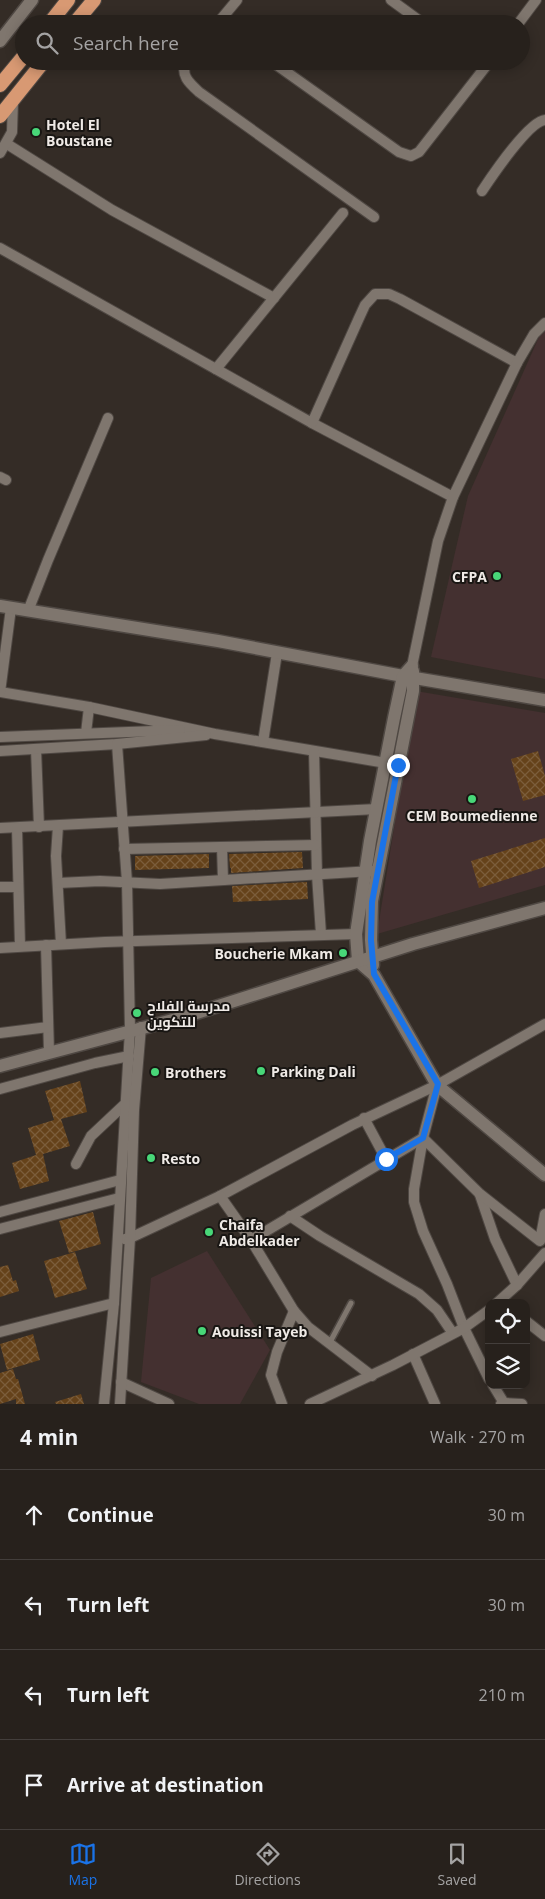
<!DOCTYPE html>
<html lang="en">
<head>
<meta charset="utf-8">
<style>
	body { margin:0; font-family:"Open Sans",Cairo,sans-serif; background:#2f2925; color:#f1f3f6 }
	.controls { position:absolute; right:15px; bottom:15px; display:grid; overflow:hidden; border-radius:10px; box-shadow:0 2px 12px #0003 }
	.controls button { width:45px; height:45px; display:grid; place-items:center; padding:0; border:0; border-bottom:1px solid #433e3b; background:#27211c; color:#f1f3f6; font:25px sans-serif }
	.stop { position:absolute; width:15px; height:15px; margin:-11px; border:4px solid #1a73e8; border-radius:50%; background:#fff }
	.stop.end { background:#1a73e8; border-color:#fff; box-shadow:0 1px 5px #0008 }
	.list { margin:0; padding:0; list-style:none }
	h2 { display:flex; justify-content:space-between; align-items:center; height:65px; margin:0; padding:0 20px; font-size:21px }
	h2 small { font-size:16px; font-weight:400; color:#a4a3a3 }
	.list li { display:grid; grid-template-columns:32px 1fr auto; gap:15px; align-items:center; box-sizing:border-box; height:90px; padding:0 20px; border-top:1px solid #433e3b }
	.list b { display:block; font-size:19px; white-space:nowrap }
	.list em { font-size:16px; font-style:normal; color:#a4a3a3 }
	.icon { flex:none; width:28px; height:28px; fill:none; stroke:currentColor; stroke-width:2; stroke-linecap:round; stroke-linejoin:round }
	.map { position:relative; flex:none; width:545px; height:1404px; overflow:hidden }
	.search { position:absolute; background:#27211c; box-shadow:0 2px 12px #0003; left:15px; right:15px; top:15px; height:55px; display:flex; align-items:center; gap:12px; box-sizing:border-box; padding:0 18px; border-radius:28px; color:#a4a3a3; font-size:19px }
	.sheet { height:425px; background:#27211c }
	nav { display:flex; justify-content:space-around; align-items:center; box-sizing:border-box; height:70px; border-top:1px solid #433e3b; background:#27211c; font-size:14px; color:#a4a3a3 }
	nav a { display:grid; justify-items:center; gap:2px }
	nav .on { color:#1a73e8 }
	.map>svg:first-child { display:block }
	.education { fill:#443030 }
	.building { fill:url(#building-cross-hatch) }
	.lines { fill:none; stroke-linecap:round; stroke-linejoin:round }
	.service-casing { stroke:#4f4843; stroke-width:8 }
	.minor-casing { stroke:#4f4843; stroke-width:12 }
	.tertiary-casing { stroke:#4f4843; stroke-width:15 }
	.trunk-casing { stroke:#4f4843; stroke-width:16 }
	.service { stroke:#7f766e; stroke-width:5 }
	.minor { stroke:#7f766e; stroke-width:10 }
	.tertiary { stroke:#7f766e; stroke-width:12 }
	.trunk { stroke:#d89973; stroke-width:14 }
	.route { stroke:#1a73e8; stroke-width:6 }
	.poi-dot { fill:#48d778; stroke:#191613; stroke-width:2 }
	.labels { text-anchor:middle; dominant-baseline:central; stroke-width:4; stroke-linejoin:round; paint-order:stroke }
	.poi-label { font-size:14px; font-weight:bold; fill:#efeae6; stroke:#191613; text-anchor:start }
</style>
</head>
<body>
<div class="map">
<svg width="545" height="1404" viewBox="0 0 545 1404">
	<defs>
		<pattern id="building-cross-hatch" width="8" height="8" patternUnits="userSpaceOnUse" patternTransform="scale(1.25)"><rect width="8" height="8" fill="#65421a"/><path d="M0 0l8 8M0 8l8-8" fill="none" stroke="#7b5d3b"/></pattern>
	</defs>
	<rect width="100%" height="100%" fill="#342c26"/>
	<g class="education">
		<polygon points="543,328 545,330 545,679 431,657 468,496"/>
		<polygon points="416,691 545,713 545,885 377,934"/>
		<polygon points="207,1251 270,1350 240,1404 199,1404 141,1382 151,1278"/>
	</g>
	<g class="building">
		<polygon points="538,751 545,776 545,795 523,801 511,759"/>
		<polygon points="545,838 545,867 479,888 471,861"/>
		<polygon points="302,852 303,868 231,873 231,868 230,868 229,854"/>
		<polygon points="209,854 209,868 135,870 135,856"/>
		<polygon points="307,882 308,899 233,902 232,886"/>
		<polygon points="80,1081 87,1112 61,1119 70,1146 43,1154 49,1181 20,1189 12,1163 36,1155 28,1128 54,1120 45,1091"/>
		<polygon points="93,1212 101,1244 69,1253 59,1221"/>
		<polygon points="75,1252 87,1289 55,1298 44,1261"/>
		<polygon points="8,1265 13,1281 16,1280 19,1291 0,1297 0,1267"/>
		<polygon points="33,1334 40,1360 7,1370 0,1344"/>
		<polygon points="13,1369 16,1379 18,1379 25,1404 16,1404 16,1399 0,1404 0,1373"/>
		<polygon points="81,1394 84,1404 56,1404 55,1402"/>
	</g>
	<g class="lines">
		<defs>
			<polyline id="service" points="329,1344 351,1303"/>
			<g id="minor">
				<polyline points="391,0 424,24"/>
				<polyline points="217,24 237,0"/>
				<polyline points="518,24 536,0"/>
				<path d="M 186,61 C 180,75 189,83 199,92 L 374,217"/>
				<polyline points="271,61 399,152 411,156 419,152 490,61"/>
				<polyline points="7,144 112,210 274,298"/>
				<polyline points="0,153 12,132 13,100"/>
				<path d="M 482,191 C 492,176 529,121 545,120"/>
				<polyline points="0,248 312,423 453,497"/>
				<polyline points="216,369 343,213"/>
				<polyline points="312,423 359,318 365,305 375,294 389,294 400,299 517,363"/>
				<polyline points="0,477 6,480"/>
				<polyline points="28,611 48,560 108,418"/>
				<polyline points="412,666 438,541 453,497 517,363 534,334 545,323"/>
				<polyline points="0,692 89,707 215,734 392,764"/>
				<polyline points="0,692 11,608"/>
				<polyline points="86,733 89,707"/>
				<polyline points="0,737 180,730"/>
				<polyline points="263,742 277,653"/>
				<polyline points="36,749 39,827"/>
				<polyline points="0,751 117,744 206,735"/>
				<polyline points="314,751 317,875 321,934"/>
				<polyline points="58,826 56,856 61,944"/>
				<polyline points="0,828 377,809"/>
				<polyline points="17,828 20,946"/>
				<polyline points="222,847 223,880"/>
				<polyline points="124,849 316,845"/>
				<polyline points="58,883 100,881 160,884 372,871"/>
				<polyline points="0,887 18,887"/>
				<polyline points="46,945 49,1052"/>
				<polyline points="0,948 105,942 356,934"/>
				<polyline points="0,1033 48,1027"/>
				<polyline points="437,1085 423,1138 414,1189 414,1202 423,1231 447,1284 464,1328 489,1379"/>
				<polyline points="0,1089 95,1063 129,1056"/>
				<polyline points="364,1118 386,1159"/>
				<polyline points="76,1164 91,1136 125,1104 129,1103"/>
				<polyline points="480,1195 495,1239 517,1285"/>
				<polyline points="220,1196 352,1125 437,1085 545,1024"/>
				<polyline points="0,1212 120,1180"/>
				<polyline points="290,1216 320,1236 419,1294 437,1310 452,1332"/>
				<polyline points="0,1229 119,1198"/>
				<polyline points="125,1239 130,1238 220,1196 251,1240 294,1311"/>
				<polyline points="251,1240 423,1138 480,1194 540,1241 545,1214"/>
				<polyline points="497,1303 517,1285 545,1253"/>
				<polyline points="526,1321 545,1336"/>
				<polyline points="0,1332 114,1303"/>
				<polyline points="413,1354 435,1404"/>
				<polyline points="121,1382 169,1404"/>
				<polyline points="493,1385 504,1403"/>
				<polyline points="104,1404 114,1303 130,1030 127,882 117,744"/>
				<polyline points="120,1404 130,1238 134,1110 141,1027"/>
				<polyline points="282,1404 271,1375 277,1352 294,1311 308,1327 372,1376"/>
				<polyline points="310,1404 393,1365 464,1328 489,1310"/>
				<polyline points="501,1404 504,1403 522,1404"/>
			</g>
			<g id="tertiary">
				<polyline points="0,41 32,0"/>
				<polyline points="0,606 218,641 403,676 545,700"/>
				<polyline points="412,666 403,676 394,718 370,841 356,934 358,961 374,975 437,1085 545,1175"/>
				<polyline points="373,965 371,940 372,901 413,691 413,671"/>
				<polyline points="0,1066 184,1017 413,944 545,908"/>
			</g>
			<g id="trunk">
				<polyline points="49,24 68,0"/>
				<polyline points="74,24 94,0"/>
				<polyline points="0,85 24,56"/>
				<polyline points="0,116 44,61"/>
			</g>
		</defs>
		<use href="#service" class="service-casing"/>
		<use href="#minor" class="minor-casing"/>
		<use href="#tertiary" class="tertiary-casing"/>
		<use href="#trunk" class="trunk-casing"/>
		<use href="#service" class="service"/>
		<use href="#minor" class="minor"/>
		<use href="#tertiary" class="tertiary"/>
		<use href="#trunk" class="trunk"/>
	</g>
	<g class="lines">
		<polyline class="route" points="386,1159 423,1138 438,1084 374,974 371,940 372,902 398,765"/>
	</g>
	<g class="poi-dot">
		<circle cx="36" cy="132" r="5"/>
		<circle cx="497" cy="576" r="5"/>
		<circle cx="472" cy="799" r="5"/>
		<circle cx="343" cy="953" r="5"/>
		<circle cx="137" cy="1013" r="5"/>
		<circle cx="261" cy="1071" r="5"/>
		<circle cx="155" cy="1072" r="5"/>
		<circle cx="151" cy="1158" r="5"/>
		<circle cx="209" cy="1232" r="5"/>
		<circle cx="202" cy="1331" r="5"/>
	</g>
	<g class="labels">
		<g class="poi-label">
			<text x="46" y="124">Hotel El<tspan x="46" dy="16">Boustane</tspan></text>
			<text x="487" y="576" text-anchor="end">CFPA</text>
			<text x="472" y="815" text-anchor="middle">CEM Boumedienne</text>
			<text x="333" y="953" text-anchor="end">Boucherie Mkam</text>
			<text x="147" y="1005">مدرسة الفلاح<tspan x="147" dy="16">للتكوين</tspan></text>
			<text x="271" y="1071">Parking Dali</text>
			<text x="165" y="1072">Brothers</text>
			<text x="161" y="1158">Resto</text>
			<text x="219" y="1224">Chaifa<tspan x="219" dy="16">Abdelkader</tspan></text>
			<text x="212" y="1331">Aouissi Tayeb</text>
		</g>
	</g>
</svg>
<div class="controls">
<button><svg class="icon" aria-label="locate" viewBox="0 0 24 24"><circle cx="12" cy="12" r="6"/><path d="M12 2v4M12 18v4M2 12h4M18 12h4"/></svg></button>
<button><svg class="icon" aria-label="layers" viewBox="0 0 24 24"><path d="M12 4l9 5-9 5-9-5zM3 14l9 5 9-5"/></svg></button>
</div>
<div class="stop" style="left:386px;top:1159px"></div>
<div class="stop end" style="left:398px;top:765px"></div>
<div class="search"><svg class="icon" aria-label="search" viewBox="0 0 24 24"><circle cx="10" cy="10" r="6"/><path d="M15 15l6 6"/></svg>Search here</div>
</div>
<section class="sheet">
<h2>4 min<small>Walk · 270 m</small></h2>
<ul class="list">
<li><svg class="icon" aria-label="ahead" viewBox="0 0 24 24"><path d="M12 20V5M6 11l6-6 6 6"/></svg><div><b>Continue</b></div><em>30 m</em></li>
<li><svg class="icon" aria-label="left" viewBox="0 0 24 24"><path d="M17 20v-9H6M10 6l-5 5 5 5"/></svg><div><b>Turn left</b></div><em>30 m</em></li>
<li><svg class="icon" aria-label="left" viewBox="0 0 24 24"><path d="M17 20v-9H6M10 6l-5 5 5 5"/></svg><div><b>Turn left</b></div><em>210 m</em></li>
<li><svg class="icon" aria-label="arrive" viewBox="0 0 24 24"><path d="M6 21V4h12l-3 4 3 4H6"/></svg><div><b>Arrive at destination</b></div></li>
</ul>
</section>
<nav>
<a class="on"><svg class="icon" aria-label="map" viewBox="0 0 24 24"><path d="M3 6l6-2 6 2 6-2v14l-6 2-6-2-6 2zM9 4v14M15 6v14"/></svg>Map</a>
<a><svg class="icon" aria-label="directions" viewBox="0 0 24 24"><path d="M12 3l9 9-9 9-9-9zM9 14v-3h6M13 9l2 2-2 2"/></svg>Directions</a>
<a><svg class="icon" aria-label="saved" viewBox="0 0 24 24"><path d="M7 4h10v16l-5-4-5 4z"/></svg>Saved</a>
</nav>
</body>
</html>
